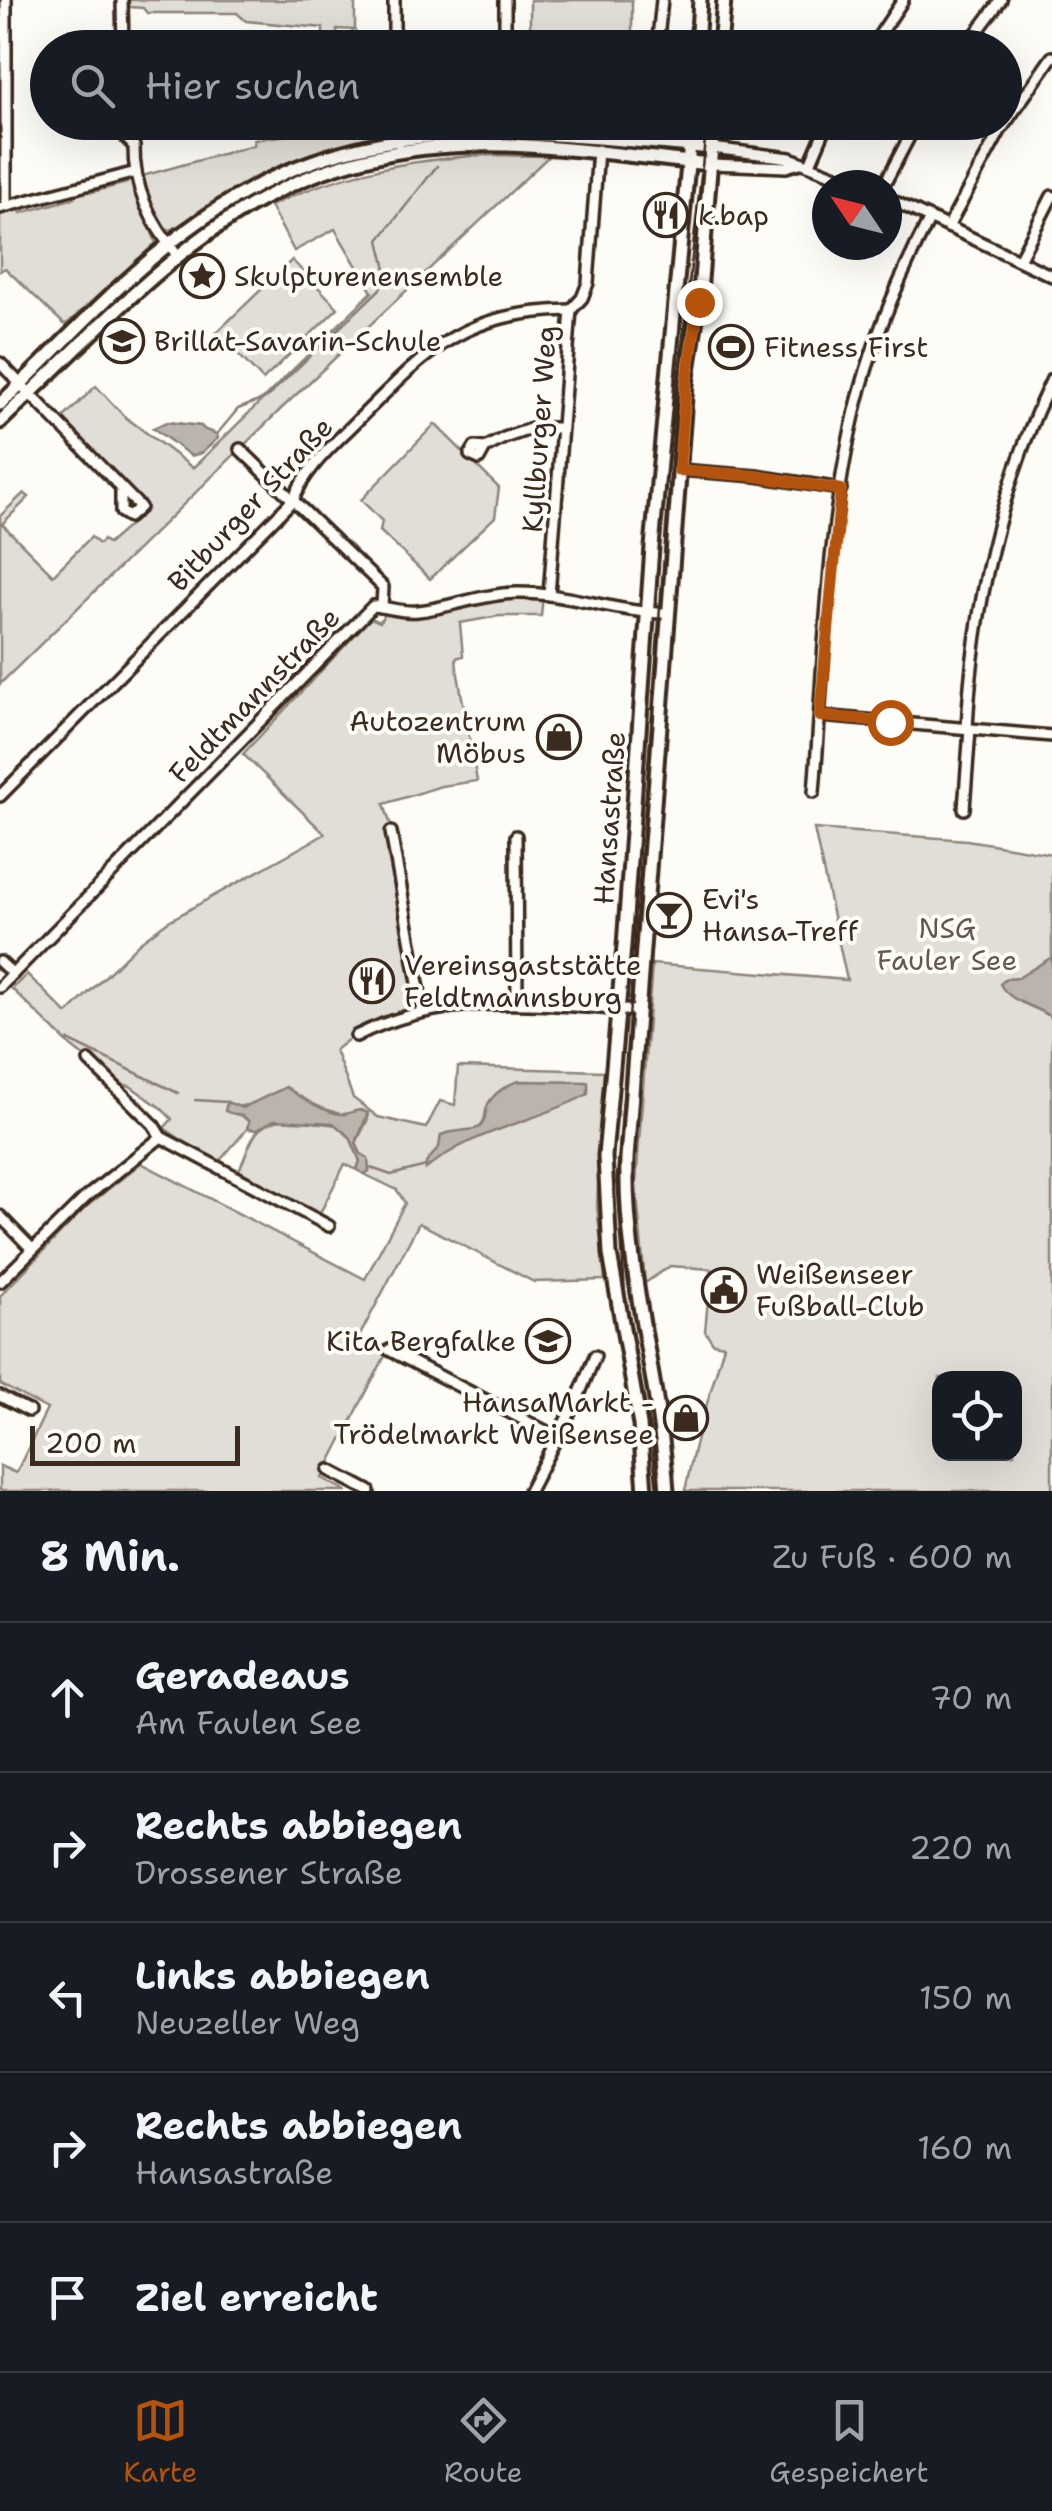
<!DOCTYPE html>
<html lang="de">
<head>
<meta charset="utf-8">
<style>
	body { margin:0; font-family:"Shantell Sans",sans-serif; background:#242831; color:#f1f3f6 }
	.controls { position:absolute; right:30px; bottom:30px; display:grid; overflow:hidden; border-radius:20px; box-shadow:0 10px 40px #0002 }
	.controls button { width:90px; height:90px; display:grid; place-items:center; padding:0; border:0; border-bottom:2px solid #363941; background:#171b24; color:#f1f3f6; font:50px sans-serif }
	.compass { position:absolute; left:812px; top:170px; width:90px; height:90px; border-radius:50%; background:#171b24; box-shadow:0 10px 40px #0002; rotate:305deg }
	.scale { position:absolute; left:30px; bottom:25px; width:210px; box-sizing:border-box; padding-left:10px; border:5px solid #3b2a1e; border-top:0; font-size:28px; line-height:35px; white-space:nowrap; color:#3b2a1e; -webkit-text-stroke:8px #fdfcf7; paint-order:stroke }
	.stop { position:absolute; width:30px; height:30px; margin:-22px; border:8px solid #b45309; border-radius:50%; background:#fff }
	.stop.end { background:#b45309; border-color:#fff; box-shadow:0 2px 10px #0008 }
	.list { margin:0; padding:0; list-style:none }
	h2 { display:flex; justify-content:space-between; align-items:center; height:130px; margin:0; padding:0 40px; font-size:42px }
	h2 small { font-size:32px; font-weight:400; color:#9ea1a6 }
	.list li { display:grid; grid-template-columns:65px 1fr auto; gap:30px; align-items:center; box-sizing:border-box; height:150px; padding:0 40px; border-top:2px solid #363941 }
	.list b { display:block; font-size:38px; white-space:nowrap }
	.list p { margin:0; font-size:32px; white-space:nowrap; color:#9ea1a6 }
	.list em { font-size:32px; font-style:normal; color:#9ea1a6 }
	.icon { flex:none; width:55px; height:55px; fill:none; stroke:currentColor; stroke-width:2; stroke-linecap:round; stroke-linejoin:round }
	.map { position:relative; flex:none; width:1052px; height:1491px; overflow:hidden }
	.search { position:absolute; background:#171b24; box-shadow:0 10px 40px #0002; left:30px; right:30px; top:30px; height:110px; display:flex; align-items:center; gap:25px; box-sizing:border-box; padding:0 35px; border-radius:55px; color:#9ea1a6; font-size:38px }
	.sheet { height:880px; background:#171b24 }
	nav { display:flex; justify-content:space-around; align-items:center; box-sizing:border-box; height:140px; border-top:2px solid #363941; background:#171b24; font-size:28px; color:#9ea1a6 }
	nav a { display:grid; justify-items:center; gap:5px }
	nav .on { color:#b45309 }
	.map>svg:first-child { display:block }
	.green { fill:#e1ded7; stroke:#8e847a; stroke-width:2.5; fill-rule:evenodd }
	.water { fill:#bbb4ad; stroke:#887d74; stroke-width:2.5 }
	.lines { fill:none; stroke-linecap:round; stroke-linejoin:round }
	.stream { stroke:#887d74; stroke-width:2.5 }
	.minor-casing { stroke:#3b2a1e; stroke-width:16 }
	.major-casing { stroke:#3b2a1e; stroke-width:19 }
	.minor { stroke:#fdfcf7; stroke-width:9 }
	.major { stroke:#fdfcf7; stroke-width:11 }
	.tram { stroke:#3b2a1e; stroke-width:2.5 }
	.route { stroke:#b45309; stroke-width:12 }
	.labels { text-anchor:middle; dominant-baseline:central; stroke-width:8; stroke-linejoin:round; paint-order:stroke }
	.poi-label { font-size:28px; fill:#3b2a1e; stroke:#fdfcf7; text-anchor:start }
	.street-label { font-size:28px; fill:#3b2a1e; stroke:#fdfcf7 }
	.park-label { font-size:28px; fill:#64574c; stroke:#fdfcf7 }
</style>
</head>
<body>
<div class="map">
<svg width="1052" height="1491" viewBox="0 0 1052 1491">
	<rect width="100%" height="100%" fill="#fdfcf7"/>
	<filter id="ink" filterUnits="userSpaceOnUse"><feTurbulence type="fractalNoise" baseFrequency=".01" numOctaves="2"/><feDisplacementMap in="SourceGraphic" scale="20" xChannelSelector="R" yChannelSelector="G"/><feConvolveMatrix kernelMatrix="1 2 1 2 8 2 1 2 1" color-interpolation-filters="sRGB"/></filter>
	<g filter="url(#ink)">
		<g class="green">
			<polygon points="126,0 355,0 355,30 337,29 337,42 323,42 323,28 246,21 237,13 147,13 143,8 130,7"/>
			<polygon points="530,0 632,0 632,35 530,34"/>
			<polygon points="287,123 388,123 376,135 304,156 252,179 171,230 159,226 142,176 254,145 254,140 287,135"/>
			<path d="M 486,155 L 549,156 L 281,409 L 0,684 L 0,516 L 24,493 L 29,497 L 2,524 L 53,575 L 91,537 L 99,544 L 103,540 L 108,544 L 147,510 L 61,420 L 96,386 L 124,416 L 193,468 L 372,292 L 335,229 L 294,251 L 270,206 C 340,172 409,160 486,155 Z"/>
			<polygon points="132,178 156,243 68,323 64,324 5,268 0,271 0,213 19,209 21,213 75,198 74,194 90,189 92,192 127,183 127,179"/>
			<polygon points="292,260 338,308 263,380 217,332"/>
			<polygon points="435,424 499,488 495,517 430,579 380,531 382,521 361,500"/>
			<polygon points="543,596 541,616 499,616 460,623 463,656 456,658 457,669 477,781 441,786 384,804 391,826 386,830 416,1005 362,1029 335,1050 353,1098 378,1117 426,1128 440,1101 455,1105 458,1067 604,1071 597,1206 605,1280 534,1282 419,1223 358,1339 386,1354 322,1478 347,1491 0,1491 0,1466 16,1473 47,1409 0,1384 0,1296 86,1207 141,1163 365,1279 405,1203 397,1190 364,1174 369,1171 356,1143 368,1119 367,1113 361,1110 342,1115 311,1104 286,1088 253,1104 234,1107 249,1122 247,1129 217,1164 164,1128 172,1119 161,1108 130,1086 120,1084 72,1047 12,989 27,974 67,1014 139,943 167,922 325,834 243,754 371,618 380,622 385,612 497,597"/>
			<path d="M 814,829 L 967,840 L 1052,854 L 1052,1491 L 685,1491 L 695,1445 L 724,1345 L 713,1343 L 705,1331 L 711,1269 L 670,1266 L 645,1283 L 636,1184 L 652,964 L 847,980 ZM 940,1378 L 1014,1378 L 1014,1454 L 940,1454 Z"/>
			<path d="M 290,1119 L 336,1125 L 350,1137 L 360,1161 L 357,1170 L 345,1164 L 319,1215 L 237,1174 C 253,1144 249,1121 290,1119 Z"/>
		</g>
		<g class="water">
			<polygon points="167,422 201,426 205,430 217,434 218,438 202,453 191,456 153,428"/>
			<path d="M 1052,957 L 1052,1018 C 1035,1005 1010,1003 1000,984 L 1006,979 L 1018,978 Z"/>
			<path d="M 520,1081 L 588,1082 L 588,1094 C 535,1123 473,1129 426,1169 L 426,1163 L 439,1147 L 441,1135 C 453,1130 475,1131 480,1127 C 487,1120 484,1112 488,1104 C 494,1093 509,1083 520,1081 Z"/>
			<path d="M 286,1087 C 298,1096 330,1116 345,1114 C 356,1112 356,1108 368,1113 L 356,1143 L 360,1153 L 368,1158 L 369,1171 L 364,1174 L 357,1170 L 360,1161 L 350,1137 L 333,1123 L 274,1120 L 257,1130 L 247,1129 L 249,1122 C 242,1112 234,1116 225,1111 L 227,1102 L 242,1108 Z"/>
		</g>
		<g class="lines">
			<g class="stream">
				<polyline points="217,434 238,409 266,398 380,289 386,269 379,240 437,166"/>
				<polyline points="68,1040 178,1093"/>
				<polyline points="195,1100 227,1102"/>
				<polyline points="371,1168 391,1175 426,1166"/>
			</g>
			<defs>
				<g id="minor">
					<polyline points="122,0 123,48"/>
					<polyline points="505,0 505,48"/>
					<polyline points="394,48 394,0"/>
					<polyline points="657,48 662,0"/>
					<polyline points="871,48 903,0"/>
					<polyline points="965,48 1001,0"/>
					<path d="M 123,122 L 125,137 L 134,146 C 133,188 151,223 177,255"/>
					<polyline points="395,122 398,143"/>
					<polyline points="712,148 790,158 859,185"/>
					<polyline points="711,164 786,167 800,163"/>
					<polyline points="810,164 828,122"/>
					<polyline points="884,185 917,122"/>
					<polyline points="887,198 1052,276"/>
					<polyline points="6,206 6,0"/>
					<polyline points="0,208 136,172"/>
					<polyline points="948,227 1000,131 1052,57"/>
					<polyline points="1019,260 1052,196"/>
					<polyline points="0,363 140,507 129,517 121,512 121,488"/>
					<polyline points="485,448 479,459 470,455 475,447 485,448 504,438 533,428 561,428"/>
					<polyline points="240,449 383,587 382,607"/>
					<polyline points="679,470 756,476 841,489"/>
					<polyline points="549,595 571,310 582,298 588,283 598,150"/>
					<polyline points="820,716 1052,736"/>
					<path d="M 967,728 C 973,609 1000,487 1052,379"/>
					<path d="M 814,792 C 825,658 825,519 861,388 C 877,330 902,272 930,218"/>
					<path d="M 0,796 L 293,500 C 306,468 331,447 355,423 C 428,350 461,312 571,310"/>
					<polyline points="964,809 970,729"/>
					<polyline points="391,832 423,1011"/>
					<polyline points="516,836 517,1002"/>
					<polyline points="0,962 13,974"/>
					<path d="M 0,987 L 373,606 C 387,607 404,613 418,611 C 452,607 482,594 517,593 C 568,592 617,614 669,613"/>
					<path d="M 356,1036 C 445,991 542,1004 639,1011"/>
					<polyline points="89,1061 153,1124 161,1137 329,1226"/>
					<polyline points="0,1216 32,1249"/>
					<polyline points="0,1282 85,1198 161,1137"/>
					<polyline points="389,1350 557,1437"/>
					<polyline points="0,1396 29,1411"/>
					<polyline points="329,1470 369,1491"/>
					<polyline points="529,1491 579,1395 595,1356"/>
				</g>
				<g id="major">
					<polyline points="697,48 700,0"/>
					<polyline points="720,48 724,0"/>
					<path d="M 0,404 C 65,342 127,272 201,220 C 363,105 527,132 712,148"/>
					<path d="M 0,422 C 163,268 262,138 507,145 C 575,147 643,158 711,164"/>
					<polyline points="645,1491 640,1425 610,1254 605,1156 624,946 652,547 692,122"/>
					<path d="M 667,1491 C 660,1379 624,1272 627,1159 L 686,384 L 700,292 L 714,122"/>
				</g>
			</defs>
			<use href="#minor" class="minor-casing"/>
			<use href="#major" class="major-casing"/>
			<use href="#minor" class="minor"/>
			<use href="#major" class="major"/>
			<g class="tram">
				<polyline points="712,48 716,0"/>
				<polyline points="657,1491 652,1442 625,1293 617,1177 675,409 707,122"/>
			</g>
		</g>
	</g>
	<g class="lines" filter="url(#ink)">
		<polyline class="route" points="699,302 686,384 679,470 756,476 841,490 820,716 890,722"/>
	</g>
	<defs>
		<symbol id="restaurant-ring" viewBox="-11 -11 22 22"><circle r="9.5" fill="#fdfcf7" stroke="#3b2a1e" stroke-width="1.5"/><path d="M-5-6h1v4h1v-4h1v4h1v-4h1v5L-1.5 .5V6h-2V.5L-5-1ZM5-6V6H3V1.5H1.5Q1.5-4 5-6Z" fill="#3b2a1e"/></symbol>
		<symbol id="sight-ring" viewBox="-11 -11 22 22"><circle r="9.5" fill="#fdfcf7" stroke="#3b2a1e" stroke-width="1.5"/><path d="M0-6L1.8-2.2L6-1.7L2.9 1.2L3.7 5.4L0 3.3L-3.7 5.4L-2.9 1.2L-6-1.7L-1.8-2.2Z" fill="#3b2a1e"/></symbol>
		<symbol id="university-ring" viewBox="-11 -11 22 22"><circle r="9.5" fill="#fdfcf7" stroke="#3b2a1e" stroke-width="1.5"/><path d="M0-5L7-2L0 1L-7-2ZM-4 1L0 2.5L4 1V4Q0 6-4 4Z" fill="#3b2a1e"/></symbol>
		<symbol id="stadium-ring" viewBox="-11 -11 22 22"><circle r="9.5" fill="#fdfcf7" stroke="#3b2a1e" stroke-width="1.5"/><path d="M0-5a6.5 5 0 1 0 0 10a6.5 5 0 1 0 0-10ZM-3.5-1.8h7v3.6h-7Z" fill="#3b2a1e"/></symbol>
		<symbol id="shop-ring" viewBox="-11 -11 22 22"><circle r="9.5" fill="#fdfcf7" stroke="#3b2a1e" stroke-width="1.5"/><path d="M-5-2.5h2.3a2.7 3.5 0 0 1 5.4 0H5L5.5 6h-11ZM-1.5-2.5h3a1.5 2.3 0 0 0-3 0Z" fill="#3b2a1e"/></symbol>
		<symbol id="bar-ring" viewBox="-11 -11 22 22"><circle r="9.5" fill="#fdfcf7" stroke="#3b2a1e" stroke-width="1.5"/><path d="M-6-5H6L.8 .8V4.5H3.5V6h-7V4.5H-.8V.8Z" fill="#3b2a1e"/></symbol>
		<symbol id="civic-ring" viewBox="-11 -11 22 22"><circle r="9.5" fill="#fdfcf7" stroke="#3b2a1e" stroke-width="1.5"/><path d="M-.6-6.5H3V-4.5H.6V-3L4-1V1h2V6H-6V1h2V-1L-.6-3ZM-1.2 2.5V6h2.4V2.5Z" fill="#3b2a1e"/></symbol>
		<symbol id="school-ring" viewBox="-11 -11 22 22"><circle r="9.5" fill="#fdfcf7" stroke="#3b2a1e" stroke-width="1.5"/><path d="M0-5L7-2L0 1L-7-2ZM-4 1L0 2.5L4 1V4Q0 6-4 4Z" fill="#3b2a1e"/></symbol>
	</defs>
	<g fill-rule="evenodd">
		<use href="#restaurant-ring" x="641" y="190" width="50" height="50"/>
		<use href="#sight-ring" x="177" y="251" width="50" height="50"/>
		<use href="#university-ring" x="97" y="316" width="50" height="50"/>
		<use href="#stadium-ring" x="706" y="322" width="50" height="50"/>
		<use href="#shop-ring" x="534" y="712" width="50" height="50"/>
		<use href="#bar-ring" x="644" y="890" width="50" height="50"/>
		<use href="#restaurant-ring" x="347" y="956" width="50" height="50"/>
		<use href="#civic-ring" x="699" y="1265" width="50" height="50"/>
		<use href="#school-ring" x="523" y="1316" width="50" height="50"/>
		<use href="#shop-ring" x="661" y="1393" width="50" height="50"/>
	</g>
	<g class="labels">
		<g class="poi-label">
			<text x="698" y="215">k.bap</text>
			<text x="234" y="276">Skulpturenensemble</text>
			<text x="154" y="341">Brillat-Savarin-Schule</text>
			<text x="764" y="347">Fitness First</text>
			<text x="526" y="721" text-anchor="end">Autozentrum<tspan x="526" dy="32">Möbus</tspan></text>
			<text x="702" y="899">Evi's<tspan x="702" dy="32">Hansa-Treff</tspan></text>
			<text x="404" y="965">Vereinsgaststätte<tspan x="404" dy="32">Feldtmannsburg</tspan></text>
			<text x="756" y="1274">Weißenseer<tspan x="756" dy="32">Fußball-Club</tspan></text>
			<text x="516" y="1341" text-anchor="end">Kita Bergfalke</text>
			<text x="654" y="1402" text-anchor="end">HansaMarkt -<tspan x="654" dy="32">Trödelmarkt Weißensee</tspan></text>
		</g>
		<g class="street-label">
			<text transform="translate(539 429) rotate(-86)">Kyllburger Weg</text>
			<text transform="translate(250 504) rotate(-47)">Bitburger Straße</text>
			<text transform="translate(254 695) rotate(-46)">Feldtmannstraße</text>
			<text transform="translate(609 818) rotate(-86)">Hansastraße</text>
		</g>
		<g class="park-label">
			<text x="947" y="928">NSG<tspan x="947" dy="32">Fauler See</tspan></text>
		</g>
	</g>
</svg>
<div class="controls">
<button><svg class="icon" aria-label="locate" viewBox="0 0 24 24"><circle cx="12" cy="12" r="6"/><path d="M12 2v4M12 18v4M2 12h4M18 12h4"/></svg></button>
</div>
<svg class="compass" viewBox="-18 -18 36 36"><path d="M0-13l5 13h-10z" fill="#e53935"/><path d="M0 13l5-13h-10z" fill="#9ea1a6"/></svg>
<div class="scale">200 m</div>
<div class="stop" style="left:890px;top:722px"></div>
<div class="stop end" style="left:699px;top:302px"></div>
<div class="search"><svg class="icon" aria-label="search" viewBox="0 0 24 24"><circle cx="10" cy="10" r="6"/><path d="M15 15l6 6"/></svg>Hier suchen</div>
</div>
<section class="sheet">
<h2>8 Min.<small>Zu Fuß · 600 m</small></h2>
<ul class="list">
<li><svg class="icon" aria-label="ahead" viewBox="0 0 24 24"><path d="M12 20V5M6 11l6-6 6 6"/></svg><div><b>Geradeaus</b><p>Am Faulen See</p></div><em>70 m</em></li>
<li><svg class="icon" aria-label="right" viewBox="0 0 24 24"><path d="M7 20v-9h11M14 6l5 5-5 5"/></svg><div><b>Rechts abbiegen</b><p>Drossener Straße</p></div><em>220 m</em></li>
<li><svg class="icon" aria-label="left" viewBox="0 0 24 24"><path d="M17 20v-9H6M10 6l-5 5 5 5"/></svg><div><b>Links abbiegen</b><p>Neuzeller Weg</p></div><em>150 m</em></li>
<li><svg class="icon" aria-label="right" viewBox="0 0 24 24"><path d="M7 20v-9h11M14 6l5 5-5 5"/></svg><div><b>Rechts abbiegen</b><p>Hansastraße</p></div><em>160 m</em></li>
<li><svg class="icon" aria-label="arrive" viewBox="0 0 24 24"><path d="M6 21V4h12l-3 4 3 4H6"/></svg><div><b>Ziel erreicht</b></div></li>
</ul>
</section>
<nav>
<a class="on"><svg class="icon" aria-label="map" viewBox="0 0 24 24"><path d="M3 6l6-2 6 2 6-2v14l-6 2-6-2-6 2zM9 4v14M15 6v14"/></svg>Karte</a>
<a><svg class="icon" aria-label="directions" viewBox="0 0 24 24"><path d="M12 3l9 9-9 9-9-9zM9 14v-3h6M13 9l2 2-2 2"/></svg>Route</a>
<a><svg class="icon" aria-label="saved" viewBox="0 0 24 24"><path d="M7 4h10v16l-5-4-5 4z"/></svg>Gespeichert</a>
</nav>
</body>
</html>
